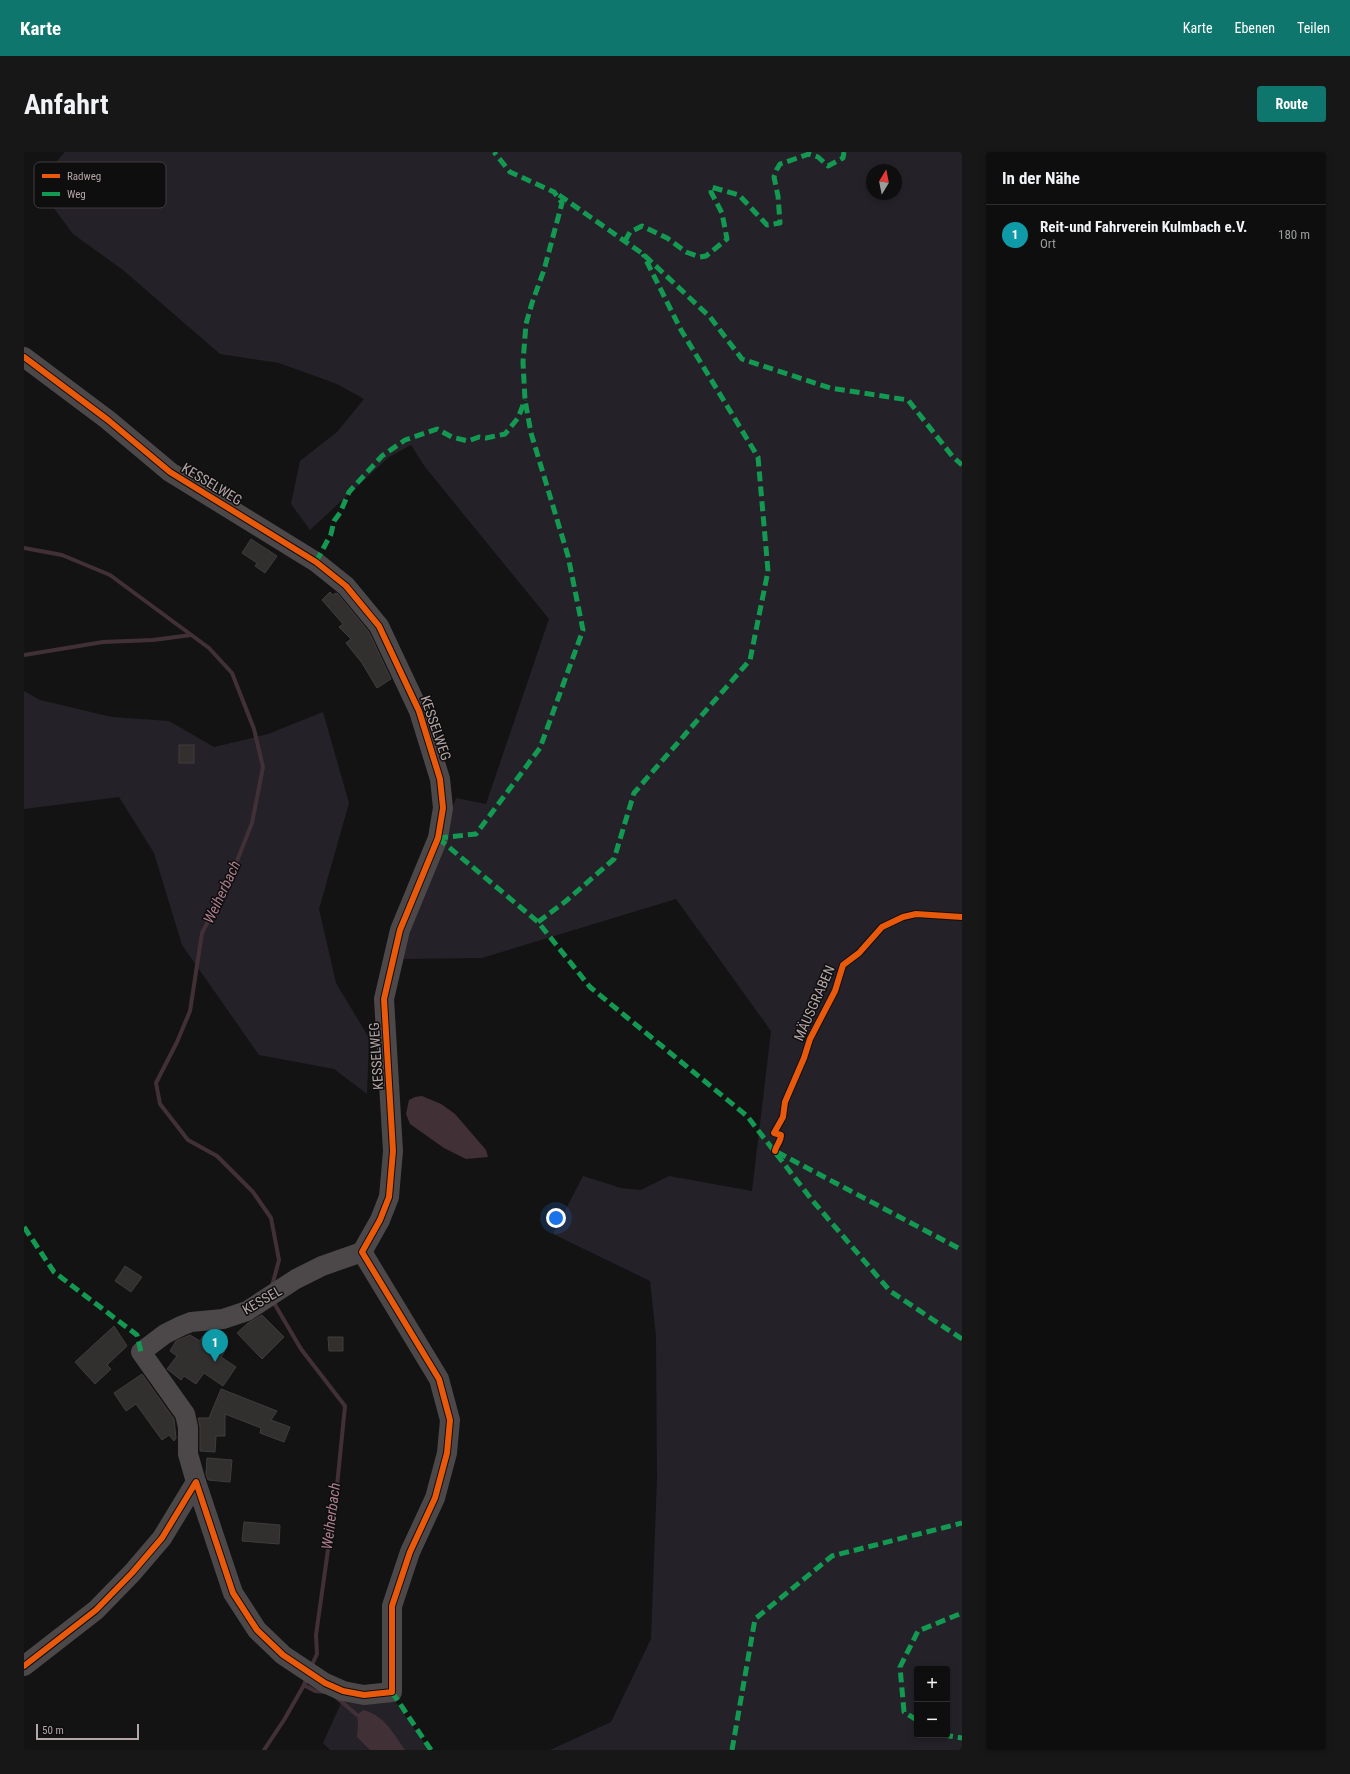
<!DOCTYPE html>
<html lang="de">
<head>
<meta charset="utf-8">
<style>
	body { margin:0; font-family:"Roboto Condensed",sans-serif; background:#181717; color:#f1f3f6 }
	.controls { position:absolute; right:12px; bottom:12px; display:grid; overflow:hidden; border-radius:4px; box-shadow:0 2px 6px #0003 }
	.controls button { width:36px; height:36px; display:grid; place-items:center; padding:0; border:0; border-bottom:1px solid #2f2e2e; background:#0f0e0e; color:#f1f3f6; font:20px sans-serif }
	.compass { position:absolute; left:842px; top:12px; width:36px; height:36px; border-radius:50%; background:#0f0e0e; box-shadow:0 2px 6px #0003; rotate:10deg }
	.scale { position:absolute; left:12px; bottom:10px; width:103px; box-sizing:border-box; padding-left:4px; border:2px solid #b4a5a7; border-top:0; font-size:11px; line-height:14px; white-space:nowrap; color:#b4a5a7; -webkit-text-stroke:3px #0f0e0e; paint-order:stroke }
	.you { position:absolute; left:532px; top:1066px; width:14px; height:14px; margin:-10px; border:3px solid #fff; border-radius:50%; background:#1a73e8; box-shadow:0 0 0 6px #1a73e833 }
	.badge { display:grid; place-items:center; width:26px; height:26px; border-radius:50%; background:#0f766e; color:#fff; font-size:13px; font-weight:700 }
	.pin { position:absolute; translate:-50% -33px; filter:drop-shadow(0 1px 2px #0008) }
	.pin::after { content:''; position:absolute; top:21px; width:14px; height:12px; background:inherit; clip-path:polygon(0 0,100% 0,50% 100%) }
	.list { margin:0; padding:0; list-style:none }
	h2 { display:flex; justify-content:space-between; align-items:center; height:52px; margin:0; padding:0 16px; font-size:17px }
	h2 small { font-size:13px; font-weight:400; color:#9b9c9e }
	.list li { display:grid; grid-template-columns:26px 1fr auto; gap:12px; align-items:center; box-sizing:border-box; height:60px; padding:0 16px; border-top:1px solid #2f2e2e }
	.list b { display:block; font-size:15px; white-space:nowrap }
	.list p { margin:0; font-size:13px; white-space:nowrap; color:#9b9c9e }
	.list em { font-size:13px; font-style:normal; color:#9b9c9e }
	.map { position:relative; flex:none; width:938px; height:1598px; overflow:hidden; border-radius:4px }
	header { display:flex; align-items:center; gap:24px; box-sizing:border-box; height:56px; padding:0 20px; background:#0f766e; color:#fff }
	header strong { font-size:19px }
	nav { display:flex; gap:22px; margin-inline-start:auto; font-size:14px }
	.intro { display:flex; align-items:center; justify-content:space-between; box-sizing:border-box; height:96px; padding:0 24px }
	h1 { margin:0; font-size:28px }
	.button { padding:10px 18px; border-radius:4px; background:#0f766e; color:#fff; font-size:14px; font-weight:700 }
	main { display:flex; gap:24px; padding:0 24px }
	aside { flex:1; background:#0f0e0e; border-radius:4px; box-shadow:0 2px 6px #0003 }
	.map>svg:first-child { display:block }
	.green { fill:#242129; fill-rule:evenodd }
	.water { fill:#413136 }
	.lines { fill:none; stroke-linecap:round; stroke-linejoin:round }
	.stream { stroke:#413136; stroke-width:4 }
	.building { fill:#322f2f; stroke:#403c3d }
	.minor { stroke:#4c4849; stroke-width:20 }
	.quiet { stroke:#139951; stroke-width:5; stroke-dasharray:10 5; stroke-linecap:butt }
	.cycleway-casing { stroke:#0f0e0e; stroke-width:8 }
	.cycleway { stroke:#e8590c; stroke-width:6 }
	.labels { text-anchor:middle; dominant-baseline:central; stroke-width:3; stroke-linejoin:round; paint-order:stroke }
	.street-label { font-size:14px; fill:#b4a5a7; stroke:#0f0e0e }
	.water-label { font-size:15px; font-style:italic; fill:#ad7e8e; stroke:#0f0e0e }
	.key { fill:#0f0e0e; stroke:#413b3c; stroke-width:1 }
	.key-label { font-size:11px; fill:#b4a5a7 }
</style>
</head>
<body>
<header>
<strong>Karte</strong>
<nav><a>Karte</a><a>Ebenen</a><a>Teilen</a></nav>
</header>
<div class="intro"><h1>Anfahrt</h1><a class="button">Route</a></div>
<main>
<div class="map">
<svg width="938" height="1598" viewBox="0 0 938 1598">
	<rect width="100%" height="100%" fill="#141313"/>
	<g class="green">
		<path d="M 41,0 L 938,0 L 938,1598 L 526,1598 L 587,1570 L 627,1487 L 633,1326 L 632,1185 L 626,1129 L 529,1082 L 559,1024 L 597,1036 L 617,1038 L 645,1024 L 728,1039 L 747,879 L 652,747 L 458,806 L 374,807 L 432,646 L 462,652 L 525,467 L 401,315 L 387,293 L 365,305 L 286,378 L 267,352 L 276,309 L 313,280 L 340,247 L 313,232 L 255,211 L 196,202 L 99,118 L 49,82 L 12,32 ZM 848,18 L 872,18 L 872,42 L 848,42 ZM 893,1517 L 923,1517 L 923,1583 L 893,1583 Z"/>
		<polygon points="0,539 16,548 88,565 145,569 190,595 244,582 299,560 325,651 295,757 312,831 345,886 343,942 310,917 235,903 158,793 130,701 95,645 0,657"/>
		<polygon points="368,1545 405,1598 306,1598 299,1591 318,1549"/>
	</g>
	<g class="water">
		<polygon points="398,944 417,952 431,962 462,998 464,1005 442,1007 420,996 386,972 382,962 385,948 391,945"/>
		<path d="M 339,1558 C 360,1563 369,1581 381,1598 L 346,1598 L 333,1585 L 334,1573 L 333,1563 Z"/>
	</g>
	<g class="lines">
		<g class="stream">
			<polyline points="0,396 38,403 86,423 185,496 208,521 230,577 239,615 228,671 205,729 178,781 166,859 153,890 132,931 136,952 164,988 193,1004 229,1040 247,1066 255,1108 248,1134"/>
			<polyline points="0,503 79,490 129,488 167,483"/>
			<polyline points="250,1151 277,1197 321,1254 313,1334 292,1483 293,1502 287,1515"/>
			<polyline points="283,1525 280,1533 291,1539 301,1540"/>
			<polyline points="312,1545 333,1563"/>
			<polyline points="240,1598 260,1568 280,1533"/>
		</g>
	</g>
	<g class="building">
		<polygon points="227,387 253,404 241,421 231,414 233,411 218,401"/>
		<polygon points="306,440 309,443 312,441 314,442 345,480 367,527 353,536 338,511 322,491 327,487 315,475 319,472 298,448"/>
		<rect x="155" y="593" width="15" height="18"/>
		<polygon points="101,1114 118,1125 107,1140 91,1129"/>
		<polygon points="238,1163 260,1185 238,1207 213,1181 224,1171"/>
		<polygon points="90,1174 103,1194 83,1213 87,1217 71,1232 51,1210"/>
		<polygon points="166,1183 176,1189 179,1184 201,1199 197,1205 212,1215 199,1234 180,1221 172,1232 160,1224 157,1228 143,1217 153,1204 146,1199 152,1189"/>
		<polygon points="304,1185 319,1185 319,1199 305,1199"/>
		<polygon points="118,1222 150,1267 152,1286 150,1289 145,1283 138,1288 112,1252 102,1259 90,1241"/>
		<polygon points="197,1237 253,1259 247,1268 266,1275 260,1290 236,1281 237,1276 201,1262 201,1284 192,1284 191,1300 176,1299 176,1275 174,1266 185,1266"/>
		<polygon points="183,1306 208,1308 206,1330 184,1328 182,1322"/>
		<polygon points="220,1370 256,1373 255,1392 218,1389"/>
	</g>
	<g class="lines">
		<g class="minor">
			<polyline points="0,205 84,268 146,320 292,410 322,434 355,474 395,559 416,627 419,656 414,686 376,778 360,847 369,999 365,1045 356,1068 338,1100"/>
			<polyline points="172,1330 164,1302 164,1275 161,1262 117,1200 141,1182 157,1174 167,1170 199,1167 223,1159 272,1127 298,1114 338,1100"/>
			<polyline points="0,1514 72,1458 108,1421 138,1386 172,1330 209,1441 233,1478 259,1503 301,1531 319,1539 340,1543 368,1540 368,1454 386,1400 411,1346 423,1301 426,1268 415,1227 338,1100"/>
		</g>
		<g class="quiet">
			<polyline points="535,43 619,102 686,165 718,207 806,236 884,248 929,305 938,313"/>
			<polyline points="601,89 606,80 618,74 643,86 662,100 676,105 682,104 703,87 698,61 687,40 687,35 715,43 743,73 756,71 754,44 750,25 753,17 756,12 785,2 794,5 804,14 819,6 820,0"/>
			<polyline points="292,410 307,382 310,369 316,361 325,340 358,304 381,288 413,277 428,285 444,289 455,285 462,286 481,282 494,266 501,248"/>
			<polyline points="414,686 452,682 516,596 559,478 544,404 507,281 501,248 499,210 502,172 508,151 520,118 538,51 530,40 486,20 470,0"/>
			<polyline points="414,686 514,770 566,835 723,964 788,1048 866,1139 938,1187"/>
			<polyline points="514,770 542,749 590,707 610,641 726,508 744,419 734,305 657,178 619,102"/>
			<polyline points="753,1000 938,1098"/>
			<polyline points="0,1075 30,1120 113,1183 117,1200"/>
			<polyline points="368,1540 407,1598"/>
			<polyline points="893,1568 880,1560 876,1515 894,1479 938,1461"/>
			<polyline points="919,1583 938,1586"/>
			<polyline points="708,1598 731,1467 808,1404 938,1371"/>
		</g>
		<defs>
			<g id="cycleway">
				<polyline points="0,205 84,268 146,320 292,410 322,434 355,474 395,559 416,627 419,656 414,686 376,778 360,847 369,999 365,1045 356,1068 338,1100 415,1227 426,1268 423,1301 411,1346 386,1400 368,1454 368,1540 340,1543 319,1539 301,1531 259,1503 233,1478 209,1441 172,1330 138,1386 108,1421 72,1458 0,1514"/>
				<path d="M 751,999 C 752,993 757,990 757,983 L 750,981 L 759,965 L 761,950 L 780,906 L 786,887 L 811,839 L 819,813 L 835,801 L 858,775 L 879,765 L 892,762 L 938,765"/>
			</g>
		</defs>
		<use href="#cycleway" class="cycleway-casing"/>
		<use href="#cycleway" class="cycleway"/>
	</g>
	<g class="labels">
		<g class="street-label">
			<text transform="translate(188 332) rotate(31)">KESSELWEG</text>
			<text transform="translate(412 576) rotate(71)">KESSELWEG</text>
			<text transform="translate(790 851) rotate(-66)">MÄUSGRABEN</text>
			<text transform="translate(352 904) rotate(-94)">KESSELWEG</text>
			<text transform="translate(238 1148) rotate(-30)">KESSEL</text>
		</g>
		<g class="water-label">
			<text transform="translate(198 740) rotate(-65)">Weiherbach</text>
			<text transform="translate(307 1364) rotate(-83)">Weiherbach</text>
		</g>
	</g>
	<rect x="10" y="10" width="132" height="46" rx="6" class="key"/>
	<rect x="18" y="22" width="18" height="4" fill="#e8590c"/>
	<rect x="18" y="40" width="18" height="4" fill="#139951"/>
	<g class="key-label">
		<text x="43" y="28">Radweg</text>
		<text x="43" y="46">Weg</text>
	</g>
</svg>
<div class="controls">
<button>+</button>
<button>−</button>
</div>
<svg class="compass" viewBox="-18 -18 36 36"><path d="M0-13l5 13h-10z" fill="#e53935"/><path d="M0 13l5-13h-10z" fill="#9b9c9e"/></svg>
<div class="scale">50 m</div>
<div class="you"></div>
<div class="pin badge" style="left:191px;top:1210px;background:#0f9aa8">1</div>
</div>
<aside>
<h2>In der Nähe<small></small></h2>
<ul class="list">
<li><span class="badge" style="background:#0f9aa8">1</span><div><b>Reit-und Fahrverein Kulmbach e.V.</b><p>Ort</p></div><em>180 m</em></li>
</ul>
</aside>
</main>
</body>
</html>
